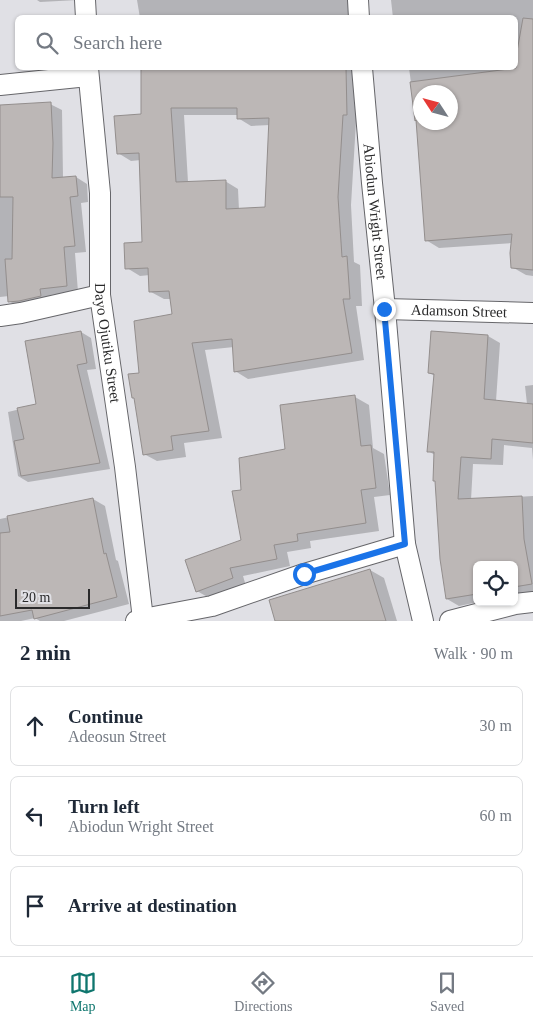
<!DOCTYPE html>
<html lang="en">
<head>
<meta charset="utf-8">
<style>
	body { margin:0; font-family:"Times New Roman",serif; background:#f2f2f3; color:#1f2937 }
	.controls { position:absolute; right:15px; bottom:15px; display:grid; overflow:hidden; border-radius:8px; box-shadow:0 1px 4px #0004 }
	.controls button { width:45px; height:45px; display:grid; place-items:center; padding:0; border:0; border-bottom:1px solid #e0e1e3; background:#fff; color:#1f2937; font:25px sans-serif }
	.compass { position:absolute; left:413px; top:85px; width:45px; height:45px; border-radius:50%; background:#fff; box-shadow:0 1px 4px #0004; rotate:306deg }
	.scale { position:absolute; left:15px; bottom:12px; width:75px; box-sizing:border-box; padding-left:5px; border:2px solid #2a2a2b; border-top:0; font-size:14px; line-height:18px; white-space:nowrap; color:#2a2a2b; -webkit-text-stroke:4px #e0e0e5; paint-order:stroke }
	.stop { position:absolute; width:15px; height:15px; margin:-11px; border:4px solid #1a73e8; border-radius:50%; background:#fff }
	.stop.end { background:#1a73e8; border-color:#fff; box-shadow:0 1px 5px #0008 }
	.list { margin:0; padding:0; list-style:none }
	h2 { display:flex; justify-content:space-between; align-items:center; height:65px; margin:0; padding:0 20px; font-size:21px }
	h2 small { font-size:16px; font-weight:400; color:#747a83 }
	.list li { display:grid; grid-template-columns:32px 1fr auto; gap:15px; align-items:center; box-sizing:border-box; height:80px; margin:0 10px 10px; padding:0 10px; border:1px solid #e0e1e3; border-radius:8px }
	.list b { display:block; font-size:19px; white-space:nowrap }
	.list p { margin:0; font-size:16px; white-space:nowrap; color:#747a83 }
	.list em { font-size:16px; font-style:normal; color:#747a83 }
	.icon { flex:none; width:28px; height:28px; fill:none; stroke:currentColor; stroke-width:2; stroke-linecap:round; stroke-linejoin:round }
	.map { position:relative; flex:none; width:533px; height:621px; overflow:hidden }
	.search { position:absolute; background:#fff; box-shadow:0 1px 4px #0004; left:15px; right:15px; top:15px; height:55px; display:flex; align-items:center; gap:12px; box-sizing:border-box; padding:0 18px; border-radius:8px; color:#747a83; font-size:19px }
	.sheet { height:335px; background:#fff }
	nav { display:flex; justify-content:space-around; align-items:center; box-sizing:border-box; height:70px; border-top:1px solid #e0e1e3; background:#fff; font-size:14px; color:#747a83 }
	nav a { display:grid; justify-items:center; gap:2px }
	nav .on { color:#0f766e }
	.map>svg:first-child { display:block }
	.shadow { fill:#0003; fill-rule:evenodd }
	.building { fill:#bcb7b6; stroke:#938e8d; fill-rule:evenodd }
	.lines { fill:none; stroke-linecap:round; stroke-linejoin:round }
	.minor-casing { stroke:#66666a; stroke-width:22 }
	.minor { stroke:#fff; stroke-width:20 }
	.route { stroke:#1a73e8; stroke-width:6 }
	.labels { text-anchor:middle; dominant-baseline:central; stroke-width:4; stroke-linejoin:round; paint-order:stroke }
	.street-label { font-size:15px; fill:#2a2a2b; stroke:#e0e0e5 }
</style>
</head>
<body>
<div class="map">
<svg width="533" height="621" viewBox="0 0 533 621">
	<rect width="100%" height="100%" fill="#e0e0e5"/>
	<g class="shadow">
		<polygon points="37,0 78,0 40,2"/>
		<polygon points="137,0 359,0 356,18 140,18"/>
		<path d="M 391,0 L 533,0 L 533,276 L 526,275 L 512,267 L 512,243 L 439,248 L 426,240 L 417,121 L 416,120 L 409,68 L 516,68 L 516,18 L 393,18 ZM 420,92 L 450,92 L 450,122 L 420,122 Z"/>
		<path d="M 142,68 L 360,68 L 360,121 L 356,122 L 351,205 L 354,262 L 360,265 L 362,306 L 356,306 L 364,360 L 248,379 L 235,371 L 234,347 L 205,350 L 222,438 L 184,443 L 186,457 L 157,461 L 144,454 L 135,399 L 133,397 L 140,374 L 173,315 L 171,299 L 164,299 L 151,292 L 150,275 L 140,276 L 127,268 L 143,243 L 141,160 L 131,161 L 118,153 L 142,115 ZM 184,115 L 238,115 L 238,118 L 251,126 L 270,125 L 266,208 L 239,210 L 238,189 L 225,181 L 188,182 Z"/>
		<polygon points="50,104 62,110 63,178 76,177 87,184 88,202 81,203 86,252 75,253 78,292 51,295 52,302 20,308 9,301 9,296 0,297 0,106"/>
		<polygon points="81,332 91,338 96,369 87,370 110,469 28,482 18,476 8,412 37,405"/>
		<polygon points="488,336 500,343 496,401 527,404 525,386 533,385 533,460 532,448 504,445 503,465 473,464 471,500 533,496 533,596 514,596 514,565 477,565 477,602 478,602 459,606 447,599 435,455 428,451 435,376 429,373"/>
		<polygon points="355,397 369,405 373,448 384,454 390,495 374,497 379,531 310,541 311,548 287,552 290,566 243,576 246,586 211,599 197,591 243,541 242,491 286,450"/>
		<polygon points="93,499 105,506 116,560 118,561 129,604 64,621 40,621 35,618 21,621 0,621 0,519"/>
		<polygon points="370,570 384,578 397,621 277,621"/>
	</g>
	<g class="building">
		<path d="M 523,18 L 533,19 L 533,270 L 511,268 L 510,253 L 512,234 L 425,241 L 416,120 L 415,121 L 410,82 L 516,68 L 516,57 ZM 420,92 L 450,92 L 450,122 L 420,122 Z"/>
		<path d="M 141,68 L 346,68 L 347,115 L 343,115 L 338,197 L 342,257 L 347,256 L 350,299 L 343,299 L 352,353 L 234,372 L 232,339 L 192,343 L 209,431 L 171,436 L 173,450 L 143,455 L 134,398 L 132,398 L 128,374 L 139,373 L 134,321 L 172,314 L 169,291 L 149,292 L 148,268 L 125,269 L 124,243 L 142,242 L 139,153 L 117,154 L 114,116 L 141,114 ZM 171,108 L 237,108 L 237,119 L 269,118 L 265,207 L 226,209 L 226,180 L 176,182 Z"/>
		<polygon points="51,102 53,143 52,178 76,176 78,196 70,197 75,246 64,247 67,286 40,289 41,296 19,301 8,302 5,259 12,259 13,197 0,197 0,105"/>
		<polygon points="81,331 87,363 77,365 100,463 21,476 14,441 24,439 17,408 36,404 25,341"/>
		<polygon points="431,331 488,335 484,399 533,404 533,443 492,439 491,459 461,457 458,499 522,496 524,539 532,584 514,587 514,565 477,565 477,594 446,599 440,559 435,481 433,481 434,452 427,452 434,374 428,373"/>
		<polygon points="355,395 361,446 371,445 376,488 361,490 366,523 297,534 298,541 274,545 277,559 230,568 233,578 196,592 185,560 241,540 232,491 241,490 239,458 285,449 280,405"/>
		<polygon points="93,498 104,554 106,553 117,597 34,619 32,610 0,616 0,533 10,532 7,516"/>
		<polygon points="370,569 386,621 275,621 269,600"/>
	</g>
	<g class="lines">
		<defs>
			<g id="minor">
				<polyline points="85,0 86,18"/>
				<polyline points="358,0 359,18"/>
				<path id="s1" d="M 88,68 L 100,193 L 100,295 L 125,467 L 143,619"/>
				<path id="s2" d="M 362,68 L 372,183 L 385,309 L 405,544 L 423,621"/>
				<polyline points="0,85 88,76"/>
				<path id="s3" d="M 385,309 L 533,313"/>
				<polyline points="0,316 21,313 100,295"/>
				<polyline points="136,621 143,619 212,606 304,574 405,544"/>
				<polyline points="450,621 515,604 533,602"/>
			</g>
		</defs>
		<use href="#minor" class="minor-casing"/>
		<use href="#minor" class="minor"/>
	</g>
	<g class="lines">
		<polyline class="route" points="304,574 405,544 384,309"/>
	</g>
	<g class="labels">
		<g class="street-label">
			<text stroke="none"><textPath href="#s2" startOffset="144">Abiodun Wright Street</textPath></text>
			<text stroke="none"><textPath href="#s3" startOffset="74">Adamson Street</textPath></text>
			<text stroke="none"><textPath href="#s1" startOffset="276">Dayo Ojutiku Street</textPath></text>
		</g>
	</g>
</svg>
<div class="controls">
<button><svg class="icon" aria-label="locate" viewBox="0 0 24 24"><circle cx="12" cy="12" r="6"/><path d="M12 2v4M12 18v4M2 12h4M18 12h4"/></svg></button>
</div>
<svg class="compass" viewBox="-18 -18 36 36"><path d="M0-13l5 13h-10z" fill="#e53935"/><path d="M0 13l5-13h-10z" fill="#747a83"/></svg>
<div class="scale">20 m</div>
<div class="stop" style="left:304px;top:574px"></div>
<div class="stop end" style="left:384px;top:309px"></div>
<div class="search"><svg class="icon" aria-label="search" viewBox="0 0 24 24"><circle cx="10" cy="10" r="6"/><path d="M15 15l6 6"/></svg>Search here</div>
</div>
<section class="sheet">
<h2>2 min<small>Walk · 90 m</small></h2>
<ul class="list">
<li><svg class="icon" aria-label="ahead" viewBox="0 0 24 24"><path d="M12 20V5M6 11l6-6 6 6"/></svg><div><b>Continue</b><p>Adeosun Street</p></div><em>30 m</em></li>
<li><svg class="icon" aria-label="left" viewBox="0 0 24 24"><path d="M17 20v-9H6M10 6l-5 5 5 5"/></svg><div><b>Turn left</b><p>Abiodun Wright Street</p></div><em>60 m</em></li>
<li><svg class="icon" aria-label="arrive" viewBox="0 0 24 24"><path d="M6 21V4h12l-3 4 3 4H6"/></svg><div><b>Arrive at destination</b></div></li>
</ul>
</section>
<nav>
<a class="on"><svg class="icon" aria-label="map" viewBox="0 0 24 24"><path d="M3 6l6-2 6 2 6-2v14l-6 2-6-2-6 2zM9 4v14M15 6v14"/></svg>Map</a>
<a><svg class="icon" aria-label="directions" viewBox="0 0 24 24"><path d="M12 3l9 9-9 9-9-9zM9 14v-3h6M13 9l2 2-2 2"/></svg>Directions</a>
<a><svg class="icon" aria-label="saved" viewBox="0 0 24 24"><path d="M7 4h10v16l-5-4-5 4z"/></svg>Saved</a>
</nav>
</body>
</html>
